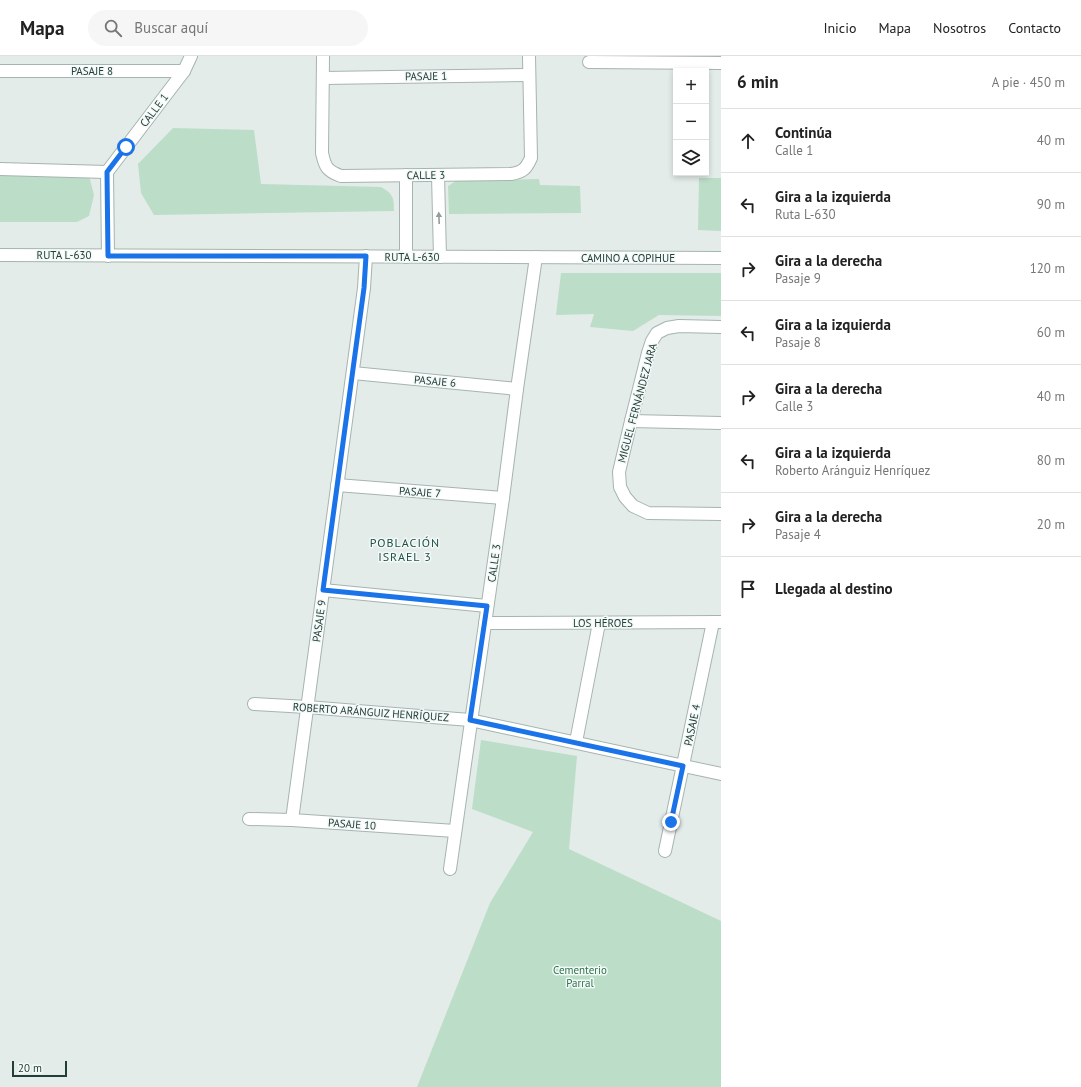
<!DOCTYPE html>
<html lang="es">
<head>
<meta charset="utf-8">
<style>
	body { margin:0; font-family:"PT Sans",sans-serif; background:#f6f6f6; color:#222 }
	.controls { position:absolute; right:12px; top:12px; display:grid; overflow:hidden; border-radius:0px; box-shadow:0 2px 6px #0003 }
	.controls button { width:36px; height:36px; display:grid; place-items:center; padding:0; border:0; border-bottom:1px solid #e0e0e0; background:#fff; color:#222; font:20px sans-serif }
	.scale { position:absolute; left:12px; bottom:10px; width:55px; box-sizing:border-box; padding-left:4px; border:2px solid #233d39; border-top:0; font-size:11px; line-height:14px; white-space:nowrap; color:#233d39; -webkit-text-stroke:3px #f3f9f6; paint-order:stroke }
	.stop { position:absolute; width:12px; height:12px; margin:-9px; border:3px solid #1a73e8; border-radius:50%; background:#fff }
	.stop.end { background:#1a73e8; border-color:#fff; box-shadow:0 1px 4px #0008 }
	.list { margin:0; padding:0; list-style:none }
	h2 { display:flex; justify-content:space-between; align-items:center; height:52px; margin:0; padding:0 16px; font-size:17px }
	h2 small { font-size:13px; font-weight:400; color:#767676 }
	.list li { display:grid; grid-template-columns:26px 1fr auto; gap:12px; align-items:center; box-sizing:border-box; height:64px; padding:0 16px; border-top:1px solid #e0e0e0 }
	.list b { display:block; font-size:15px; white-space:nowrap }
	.list p { margin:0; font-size:13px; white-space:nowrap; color:#767676 }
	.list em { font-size:13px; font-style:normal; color:#767676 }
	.icon { flex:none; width:22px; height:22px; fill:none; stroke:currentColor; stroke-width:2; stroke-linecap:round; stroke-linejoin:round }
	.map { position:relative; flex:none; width:721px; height:1031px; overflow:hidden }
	header { display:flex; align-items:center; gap:24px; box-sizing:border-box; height:56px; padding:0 20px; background:#fff; border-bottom:1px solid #e0e0e0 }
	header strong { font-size:19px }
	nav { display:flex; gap:22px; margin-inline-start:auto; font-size:14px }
	.search { width:280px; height:36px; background:#f6f6f6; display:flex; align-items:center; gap:10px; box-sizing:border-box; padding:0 14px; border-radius:22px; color:#767676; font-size:15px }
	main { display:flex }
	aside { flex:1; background:#fff }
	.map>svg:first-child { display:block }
	.green { fill:#bcddc8 }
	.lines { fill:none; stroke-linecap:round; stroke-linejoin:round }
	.minor-casing { stroke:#a6b4b1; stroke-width:14 }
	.tertiary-casing { stroke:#a6b4b1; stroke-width:14 }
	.minor { stroke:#fff; stroke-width:12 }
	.tertiary { stroke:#fff; stroke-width:12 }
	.oneway { fill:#919e9c }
	.route { stroke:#1a73e8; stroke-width:5 }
	.labels { text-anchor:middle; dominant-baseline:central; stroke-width:3; stroke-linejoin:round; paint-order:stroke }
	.street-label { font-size:11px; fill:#233d39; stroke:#f3f9f6 }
	.park-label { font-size:11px; fill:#2e7350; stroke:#f3f9f6 }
	.neighbourhood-label { font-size:12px; letter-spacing:1px; fill:#1f4f48; stroke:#f3f9f6 }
</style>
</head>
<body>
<header>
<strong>Mapa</strong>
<div class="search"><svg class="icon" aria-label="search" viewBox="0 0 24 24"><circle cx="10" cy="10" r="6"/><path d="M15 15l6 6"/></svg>Buscar aquí</div>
<nav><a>Inicio</a><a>Mapa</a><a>Nosotros</a><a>Contacto</a></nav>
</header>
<main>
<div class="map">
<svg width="721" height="1031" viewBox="0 0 721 1031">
	<rect width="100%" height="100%" fill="#e3ece9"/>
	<g class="green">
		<path d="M 173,72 L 254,74 L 261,128 L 381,131 C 393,138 394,141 394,155 L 154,159 L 141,137 L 138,108 Z"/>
		<polygon points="0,118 89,120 94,139 89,160 77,166 0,166"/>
		<polygon points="699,122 721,122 721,175 698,174"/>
		<polygon points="539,123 540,129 580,130 581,157 449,158 448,130 456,125"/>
		<polygon points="561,217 721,217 721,260 659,259 633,275 590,271 594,258 556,259"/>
		<polygon points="481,684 577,700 569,793 721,865 721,1031 417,1031 490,847 533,776 472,753"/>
	</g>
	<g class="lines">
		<defs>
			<g id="minor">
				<path d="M 323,0 L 322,97 C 325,111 327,115 341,120 L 511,118 C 523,116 526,113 531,102 L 529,0"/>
				<polyline points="589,6 721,7"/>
				<polyline points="0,15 184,15"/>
				<polyline points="323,22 529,19"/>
				<polyline points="0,113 107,116"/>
				<polyline points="438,119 440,201"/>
				<polyline points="108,200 107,116 184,15 191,0"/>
				<polyline points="406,201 406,119"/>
				<polyline points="721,271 679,270 667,272 657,277 652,285 648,297 631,365 619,416 620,431 625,441 633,450 648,457 721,458"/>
				<polyline points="353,317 517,333"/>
				<polyline points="631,365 721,367"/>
				<polyline points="337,429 503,442"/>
				<polyline points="323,534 487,550"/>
				<polyline points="485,567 721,566"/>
				<polyline points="254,648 307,651 470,664 721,718"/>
				<polyline points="576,686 599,567"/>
				<polyline points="249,763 292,764 455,775"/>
				<polyline points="292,764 364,232 366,200"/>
				<polyline points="665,795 713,566"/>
				<polyline points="450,813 503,442 517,333 536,201"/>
			</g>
			<polyline id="tertiary" points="0,199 721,202"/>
		</defs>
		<use href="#minor" class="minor-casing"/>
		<use href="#tertiary" class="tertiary-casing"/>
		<use href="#minor" class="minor"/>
		<use href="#tertiary" class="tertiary"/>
	</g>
	<defs><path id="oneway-solid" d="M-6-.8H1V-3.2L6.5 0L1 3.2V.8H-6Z"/></defs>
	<use class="oneway" href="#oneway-solid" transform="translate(439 162) rotate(-92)"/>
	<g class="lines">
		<polyline class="route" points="126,91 107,116 108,200 366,200 364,232 323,534 487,550 470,664 683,710 671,766"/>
	</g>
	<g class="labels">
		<g class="street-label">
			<text x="92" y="15">PASAJE 8</text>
			<text transform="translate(426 20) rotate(-1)">PASAJE 1</text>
			<text transform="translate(154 54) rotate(-53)">CALLE 1</text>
			<text transform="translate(426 119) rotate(-1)">CALLE 3</text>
			<text x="64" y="199">RUTA L-630</text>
			<text x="412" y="201">RUTA L-630</text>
			<text x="628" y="202">CAMINO A COPIHUE</text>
			<text transform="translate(435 325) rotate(5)">PASAJE 6</text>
			<text transform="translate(637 347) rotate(-75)">MIGUEL FERNÁNDEZ JARA</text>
			<text transform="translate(420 436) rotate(4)">PASAJE 7</text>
			<text transform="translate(494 507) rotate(-82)">CALLE 3</text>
			<text transform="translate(319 565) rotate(-82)">PASAJE 9</text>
			<text x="603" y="567">LOS HÉROES</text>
			<text transform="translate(371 656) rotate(4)">ROBERTO ARÁNGUIZ HENRÍQUEZ</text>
			<text transform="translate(692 669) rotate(-78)">PASAJE 4</text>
			<text transform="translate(352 768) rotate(4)">PASAJE 10</text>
		</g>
		<g class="park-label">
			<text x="580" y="914">Cementerio<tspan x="580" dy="13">Parral</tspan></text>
		</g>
		<g class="neighbourhood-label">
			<text x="405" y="486">POBLACIÓN<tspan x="405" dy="14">ISRAEL 3</tspan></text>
		</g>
	</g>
</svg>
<div class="controls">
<button>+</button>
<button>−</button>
<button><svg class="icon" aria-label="layers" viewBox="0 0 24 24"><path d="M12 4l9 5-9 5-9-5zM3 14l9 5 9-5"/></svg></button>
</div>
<div class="scale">20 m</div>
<div class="stop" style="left:126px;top:91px"></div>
<div class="stop end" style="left:671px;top:766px"></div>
</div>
<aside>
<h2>6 min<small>A pie · 450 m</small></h2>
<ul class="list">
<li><svg class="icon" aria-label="ahead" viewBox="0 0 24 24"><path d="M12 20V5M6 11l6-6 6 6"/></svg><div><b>Continúa</b><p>Calle 1</p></div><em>40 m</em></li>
<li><svg class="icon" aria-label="left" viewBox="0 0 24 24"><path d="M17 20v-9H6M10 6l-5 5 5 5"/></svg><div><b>Gira a la izquierda</b><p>Ruta L-630</p></div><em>90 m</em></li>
<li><svg class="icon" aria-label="right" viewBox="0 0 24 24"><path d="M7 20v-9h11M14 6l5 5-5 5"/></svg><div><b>Gira a la derecha</b><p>Pasaje 9</p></div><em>120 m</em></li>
<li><svg class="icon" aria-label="left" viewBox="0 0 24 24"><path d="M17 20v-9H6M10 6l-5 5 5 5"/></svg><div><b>Gira a la izquierda</b><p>Pasaje 8</p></div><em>60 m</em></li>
<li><svg class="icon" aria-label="right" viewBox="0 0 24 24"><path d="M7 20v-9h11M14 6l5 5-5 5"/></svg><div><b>Gira a la derecha</b><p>Calle 3</p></div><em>40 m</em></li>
<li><svg class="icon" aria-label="left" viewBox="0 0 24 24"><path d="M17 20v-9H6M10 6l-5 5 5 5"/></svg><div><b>Gira a la izquierda</b><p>Roberto Aránguiz Henríquez</p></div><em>80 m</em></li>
<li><svg class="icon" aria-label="right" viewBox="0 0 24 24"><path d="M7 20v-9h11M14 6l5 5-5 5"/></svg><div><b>Gira a la derecha</b><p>Pasaje 4</p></div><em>20 m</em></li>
<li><svg class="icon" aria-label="arrive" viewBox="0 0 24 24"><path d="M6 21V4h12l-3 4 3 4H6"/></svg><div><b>Llegada al destino</b></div></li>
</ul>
</aside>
</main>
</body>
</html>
